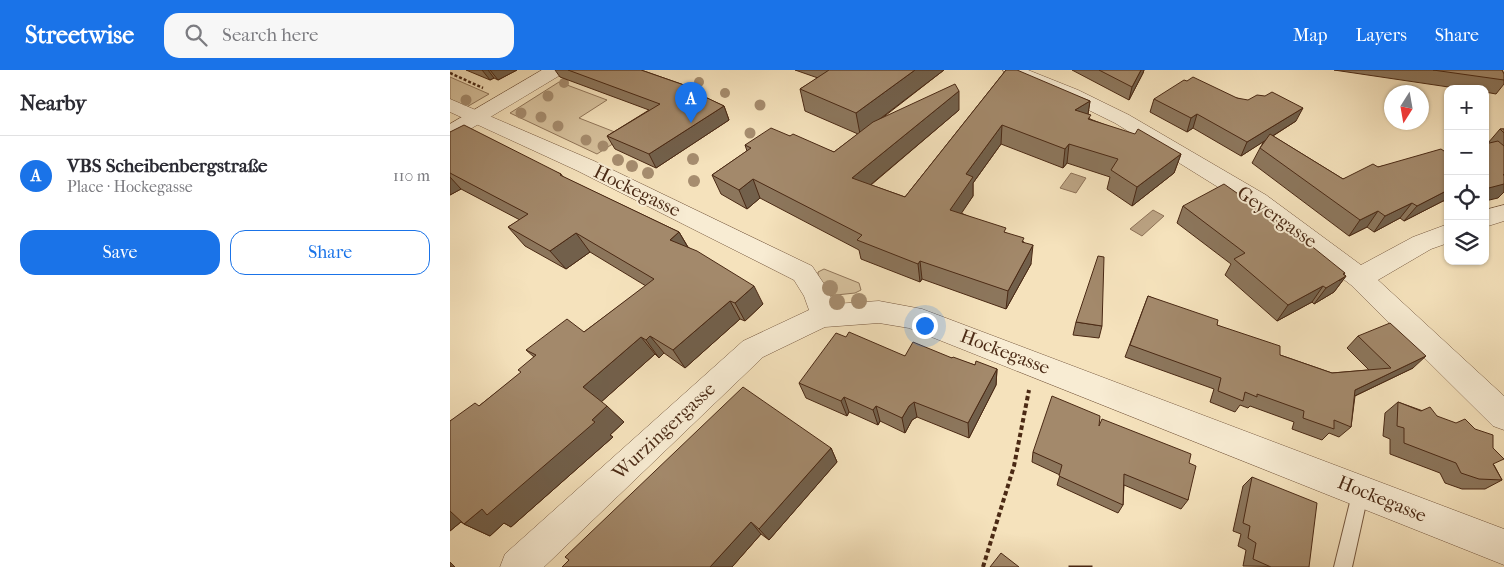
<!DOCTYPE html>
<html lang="en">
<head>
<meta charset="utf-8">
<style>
	body { margin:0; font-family:"IM FELL French Canon",serif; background:#f7f7f7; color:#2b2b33 }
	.controls { position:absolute; right:15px; top:15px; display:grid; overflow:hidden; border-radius:10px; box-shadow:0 1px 4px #0004 }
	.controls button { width:45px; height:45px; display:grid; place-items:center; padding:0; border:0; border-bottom:1px solid #e1e1e2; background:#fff; color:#2b2b33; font:25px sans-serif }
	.compass { position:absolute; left:934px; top:15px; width:45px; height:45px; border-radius:50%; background:#fff; box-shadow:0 1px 4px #0004; rotate:191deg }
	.you { position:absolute; left:474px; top:255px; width:18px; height:18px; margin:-12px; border:4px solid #fff; border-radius:50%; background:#1a73e8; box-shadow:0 0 0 8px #1a73e833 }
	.badge { display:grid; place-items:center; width:32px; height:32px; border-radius:50%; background:#1a73e8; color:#fff; font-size:16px; font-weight:700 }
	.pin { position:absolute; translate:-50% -41px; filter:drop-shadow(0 1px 2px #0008) }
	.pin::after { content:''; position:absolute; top:26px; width:18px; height:15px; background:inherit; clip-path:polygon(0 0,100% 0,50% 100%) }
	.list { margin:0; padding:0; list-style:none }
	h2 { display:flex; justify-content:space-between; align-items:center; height:65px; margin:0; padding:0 20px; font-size:21px }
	h2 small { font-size:16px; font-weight:400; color:#7c7c81 }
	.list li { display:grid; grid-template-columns:32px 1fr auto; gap:15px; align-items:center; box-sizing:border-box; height:80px; padding:0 20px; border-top:1px solid #e1e1e2 }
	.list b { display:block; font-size:19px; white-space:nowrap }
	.list p { margin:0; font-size:16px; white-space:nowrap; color:#7c7c81 }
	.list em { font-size:16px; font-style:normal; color:#7c7c81 }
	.actions { display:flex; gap:10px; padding:15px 20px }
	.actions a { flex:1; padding:11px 0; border:1px solid #1a73e8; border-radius:15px; text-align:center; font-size:18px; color:#1a73e8 }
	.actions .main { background:#1a73e8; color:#fff }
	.icon { flex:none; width:28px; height:28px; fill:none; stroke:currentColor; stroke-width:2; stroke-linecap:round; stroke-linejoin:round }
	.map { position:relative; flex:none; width:1054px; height:497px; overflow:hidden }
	header { display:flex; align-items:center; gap:30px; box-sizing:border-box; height:70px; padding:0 25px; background:#1a73e8; color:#fff }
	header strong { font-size:24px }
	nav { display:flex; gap:28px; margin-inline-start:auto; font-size:18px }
	.search { width:350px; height:45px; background:#f7f7f7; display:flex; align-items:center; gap:12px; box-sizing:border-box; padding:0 18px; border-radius:15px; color:#7c7c81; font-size:19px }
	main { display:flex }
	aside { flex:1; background:#fff }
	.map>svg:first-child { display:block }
	.green { fill:#d8c39f; stroke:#91765a }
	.water { fill:#bba383; stroke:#8e7257 }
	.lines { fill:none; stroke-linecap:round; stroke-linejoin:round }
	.service-casing { stroke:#75573e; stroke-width:2 }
	.minor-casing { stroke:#75573e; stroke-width:1 }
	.tertiary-casing { stroke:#75573e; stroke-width:1 }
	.path-far1 { stroke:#4a2914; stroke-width:2.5; stroke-dasharray:3 2; stroke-linecap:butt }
	.path { stroke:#4a2914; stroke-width:4; stroke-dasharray:4.5 3; stroke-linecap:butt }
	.service { fill:#f8ecd3; fill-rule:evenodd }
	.minor { fill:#f8ecd3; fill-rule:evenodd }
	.tertiary { fill:#f8ecd3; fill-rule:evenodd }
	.tree { fill:#a68d6f }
	.wall { fill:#8c765c; stroke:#4a2914 }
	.shaded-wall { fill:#72604b; stroke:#4a2914 }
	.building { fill:#a3896b; stroke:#4a2914 }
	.labels { text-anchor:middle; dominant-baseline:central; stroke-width:4; stroke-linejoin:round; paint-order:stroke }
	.street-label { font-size:19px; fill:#4a2914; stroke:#f8ecd3 }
</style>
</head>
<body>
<header>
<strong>Streetwise</strong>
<div class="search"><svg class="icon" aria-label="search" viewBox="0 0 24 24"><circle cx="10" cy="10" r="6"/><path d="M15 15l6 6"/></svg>Search here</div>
<nav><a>Map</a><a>Layers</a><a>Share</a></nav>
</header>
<main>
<aside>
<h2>Nearby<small></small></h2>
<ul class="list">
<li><span class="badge">A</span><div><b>VBS Scheibenbergstraße</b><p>Place · Hockegasse</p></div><em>110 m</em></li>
</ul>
<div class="actions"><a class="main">Save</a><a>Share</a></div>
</aside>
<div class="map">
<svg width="1054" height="497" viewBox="0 0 1054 497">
	<rect width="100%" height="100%" fill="#f5e2bc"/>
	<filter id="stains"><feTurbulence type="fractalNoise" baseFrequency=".004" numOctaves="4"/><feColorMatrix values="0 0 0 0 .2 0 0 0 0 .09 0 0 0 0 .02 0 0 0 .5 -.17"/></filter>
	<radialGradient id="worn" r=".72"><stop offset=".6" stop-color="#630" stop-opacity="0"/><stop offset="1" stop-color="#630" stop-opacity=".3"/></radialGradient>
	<g class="green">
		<polygon points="0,7 39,24 15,38 0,31"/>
		<polygon points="109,12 157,30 129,48 175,66 147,84 60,43"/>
		<polygon points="374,199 409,213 411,220 405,223 377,226 368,205 368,202"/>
	</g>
	<g class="water">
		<polygon points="621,103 636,108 626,123 610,118"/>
		<polygon points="703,140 714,146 692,166 680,159"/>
	</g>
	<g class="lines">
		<defs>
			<polygon id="service" points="911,412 917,414 919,420 902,497 884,497 903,420 905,414"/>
			<g id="minor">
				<polygon points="553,0 578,0 628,20 679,45 816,125 911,195 963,167 998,154 998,173 981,179 928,210 1054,326 1054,360 1043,356 901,215 800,137 665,53 614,28 555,4"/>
				<polygon points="0,29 144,91 362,196 376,217 384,234 429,231 472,239 1054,459 1054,495 459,258 429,253 375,257 313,287 94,497 50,497 55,484 293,271 359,240 354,226 344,210 128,101 0,42"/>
				<polygon points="1054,135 1054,151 1035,157 1035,140"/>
			</g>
			<polygon id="tertiary" points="92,0 114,0 112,4 7,67 0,69 0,54"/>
		</defs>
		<use href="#service" class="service-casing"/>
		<use href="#minor" class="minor-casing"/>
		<use href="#tertiary" class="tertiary-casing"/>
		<polyline class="path-far1" points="0,3 33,18"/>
		<polyline class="path" points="533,497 564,396 579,320"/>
		<use href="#service" class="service"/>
		<use href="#minor" class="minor"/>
		<use href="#tertiary" class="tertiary"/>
	</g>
	<g class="tree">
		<circle cx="249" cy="12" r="5"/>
		<circle cx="114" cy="13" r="5"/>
		<circle cx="275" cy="23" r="5"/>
		<circle cx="98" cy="26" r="5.5"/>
		<circle cx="16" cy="30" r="5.5"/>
		<circle cx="310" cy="35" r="5.5"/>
		<circle cx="71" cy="43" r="5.5"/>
		<circle cx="91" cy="47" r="5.5"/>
		<circle cx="108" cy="56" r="5.5"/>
		<circle cx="300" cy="63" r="5.5"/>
		<circle cx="136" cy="70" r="5.5"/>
		<circle cx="153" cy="76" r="5.5"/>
		<circle cx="243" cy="89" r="6"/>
		<circle cx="168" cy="90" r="6"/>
		<circle cx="182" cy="96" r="6"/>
		<circle cx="198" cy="103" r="6"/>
		<circle cx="244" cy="111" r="6"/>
		<circle cx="380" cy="218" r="8"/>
		<circle cx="409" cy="231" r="8"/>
		<circle cx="387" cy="232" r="8"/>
	</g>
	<g class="wall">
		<polygon points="16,0 67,0 48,10 44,8 40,10"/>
		<polygon points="105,0 191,0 234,15 235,18 274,36 279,50 206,98 165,79 157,66 199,40 110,7"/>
		<polygon points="345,0 494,0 431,49 509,40 421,115 455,127 556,0 640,31 638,44 640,49 731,84 724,103 682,136 657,119 660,107 617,93 613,98 551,74 523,113 523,126 511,143 556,163 574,172 581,194 556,239 472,209 470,212 411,189 409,180 310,128 297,139 271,124 262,105 297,81 295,75 340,66 384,82 408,64 355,41 350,19 368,8"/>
		<polygon points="622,0 694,0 693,3 679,30"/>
		<polygon points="884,0 1052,0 1054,4 1054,14 1046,24 1035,22 1035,19 1012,19"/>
		<polygon points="787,28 846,51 823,66 893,109 928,97 998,83 998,130 993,131 954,151 950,148 924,162 917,157 899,166 802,93 810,78 814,71 791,86 743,58 737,62 700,42 704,29"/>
		<polygon points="1050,59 1054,59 1054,122 1048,128 1038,73"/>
		<polygon points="0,62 111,104 113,107 229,162 238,177 313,234 295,251 290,249 235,298 214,283 209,288 205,284 151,332 174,352 160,365 163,367 61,457 54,453 40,466 14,454 11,452 0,461 0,351 29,336 71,303 84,287 76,280 134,262 196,216 140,182 116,199 75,176 58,157 70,150 11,119 0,125"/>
		<polygon points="733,136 895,203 893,204 896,206 884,222 864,234 862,232 827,251 775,205 781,194 727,153"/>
		<polygon points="698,226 767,255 830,285 882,303 919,300 897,278 908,266 963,298 905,326 901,357 889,367 879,363 872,370 842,359 844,352 800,336 798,338 790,335 785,342 760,332 764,319 675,287"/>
		<polygon points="626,252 652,256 649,268 623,265"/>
		<polygon points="455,286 502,288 525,295 547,299 546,315 519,368 467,347 462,350 455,363 430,351 428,355 399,342 397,346 356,328 349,313"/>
		<polygon points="948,332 987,346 1044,395 1052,410 1035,419 1012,419 995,413 990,403 940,384 940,369 933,366 935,343"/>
		<polygon points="649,356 739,393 738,430 731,439 674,415 673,435 668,443 607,415 610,405 582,392 583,382"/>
		<polygon points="381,378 387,392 319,470 311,464 282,497 112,497"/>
		<polygon points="802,407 859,497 793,496 796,480 788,476 791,464 783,461 793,416"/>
	</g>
	<g class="shaded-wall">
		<polygon points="32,0 38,0 44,8 40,10"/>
		<polygon points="40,0 67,0 48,10"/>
		<polygon points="465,0 494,0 410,64 406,43"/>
		<polygon points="691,0 694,0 693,3 679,30 682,17"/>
		<polygon points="509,21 509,40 406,127 402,108"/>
		<polygon points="640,31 637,50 625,40"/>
		<polygon points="274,36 279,50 206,98 199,84"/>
		<polygon points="853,38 846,51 791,86 797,72"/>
		<polygon points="747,44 743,58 737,62 741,48"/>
		<polygon points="552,55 551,74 523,113 523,126 501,159 500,140 516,104"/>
		<polygon points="619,74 617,93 613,98 615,79"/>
		<polygon points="731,84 724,103 682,136 687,117"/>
		<polygon points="1054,104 1054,122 1048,128 1035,131 1035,119"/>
		<polygon points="0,107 11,119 0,125"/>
		<polygon points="303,109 310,128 297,139 289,120"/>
		<polygon points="998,120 998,130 993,131 954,151 967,136"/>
		<polygon points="962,133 950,148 924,162 935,146"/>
		<polygon points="928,141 917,157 899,166 910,150"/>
		<polygon points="229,162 240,181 220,170"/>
		<polygon points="126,163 140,182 116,199 100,181"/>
		<polygon points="583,175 581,194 556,239 558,221"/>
		<polygon points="470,191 472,209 470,212 468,194"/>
		<polygon points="895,203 889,211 896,206 884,222 864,234 876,218"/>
		<polygon points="304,216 313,234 295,251 285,233"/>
		<polygon points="873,216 862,232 827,251 838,235"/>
		<polygon points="280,231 290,249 235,298 223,280"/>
		<polygon points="200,266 214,283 209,288 196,270"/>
		<polygon points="191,267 205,284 150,333 133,317"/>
		<polygon points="976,286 963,298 894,331 905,320"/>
		<polygon points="547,299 546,315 519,368 518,353"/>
		<polygon points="394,327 399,342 397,346 391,331"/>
		<polygon points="464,332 467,347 462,350 455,363 452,348 459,336"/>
		<polygon points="157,336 174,352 160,365 163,367 61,457 54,453 40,466 14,454 32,439 142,350"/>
		<polygon points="426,336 430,351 428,355 423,340"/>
		<polygon points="381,378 387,392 319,470 309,459"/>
		<polygon points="0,437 18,446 0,461"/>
		<polygon points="301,452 311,464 282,497 260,497"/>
		<polygon points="0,492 5,497 0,497"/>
	</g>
	<g class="building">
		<polygon points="118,0 191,0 234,15 232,16 274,36 199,84 157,66 210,34"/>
		<polygon points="379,0 465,0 406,43 350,19"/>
		<polygon points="556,0 567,0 640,31 625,40 641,45 638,49 685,64 688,59 731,84 687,117 661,100 668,89 619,74 615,79 552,55 516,104 523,107 500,140 556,158 554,162 574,168 572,172 583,175 558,221 470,191 468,194 407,170 412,165 303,109 289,120 262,105 301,78 295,75 321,58 340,66 343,64 384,82 423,52 505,14 509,21 402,108 455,127"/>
		<polygon points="649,0 691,0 682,17"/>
		<polygon points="983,0 1052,0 1054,4 1054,10"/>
		<polygon points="743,7 787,28 798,30 807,25 815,26 822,22 853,38 797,72 747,44 741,48 704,29 734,10 737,11"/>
		<polygon points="14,55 111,104 110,105 229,162 220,170 247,181 304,216 285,233 280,231 223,280 200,266 196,270 191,267 133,317 157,336 142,350 145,352 37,445 32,439 14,454 0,441 0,351 25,333 29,336 71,302 68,300 86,285 76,280 117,249 134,262 204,209 126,163 100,181 58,157 78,144 0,103 0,62"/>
		<polygon points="1050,59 1054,59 1054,63"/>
		<polygon points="820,64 893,109 923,94 928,97 991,79 997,83 998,83 998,120 967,136 962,133 935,146 928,141 910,150 810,78"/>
		<polygon points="1048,71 1054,76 1054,104 1053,105 1054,105 1054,114 1035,119 1035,74"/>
		<polygon points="774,114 854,170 895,203 893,204 896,206 876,218 873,216 838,235 784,189 795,183 733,136"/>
		<polygon points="648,186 654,187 652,256 626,252"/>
		<polygon points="698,226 768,250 767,255 830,276 830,285 882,303 941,298 908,266 940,253 976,286 905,320 901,357 884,350 884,359 853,348 854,341 807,324 807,327 795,322 793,331 768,321 771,308 680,275"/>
		<polygon points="399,262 455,286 463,272 502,288 503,287 525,295 526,291 547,299 518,353 464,332 459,336 452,348 426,336 423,340 394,327 391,331 349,313 386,263 396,267"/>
		<polygon points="293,317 381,378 309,459 301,452 260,497 112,497 119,490 115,487"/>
		<polygon points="602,326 650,346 649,356 652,349 741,384 739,393 746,396 738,430 674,404 673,435 609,406 612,395 583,382"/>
		<polygon points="948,332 971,341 980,337 987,346 1006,353 1015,349 1025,359 1043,365 1043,378 1054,389 1043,394 1052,410 1029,409 1011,403 1006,393 954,373 954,358 947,356"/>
		<polygon points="802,407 867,433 859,497 821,497 803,489 806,473 798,468 800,456 793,453"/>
		<polygon points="551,483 569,497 540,497"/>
		<rect x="619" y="496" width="23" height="1"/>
	</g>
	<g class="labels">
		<g class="street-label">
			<text transform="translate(187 121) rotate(26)">Hockegasse</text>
			<text transform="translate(827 147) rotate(35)">Geyergasse</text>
			<text transform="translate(555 282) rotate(21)">Hockegasse</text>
			<text transform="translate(214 361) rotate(-43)">Wurzingergasse</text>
			<text transform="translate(932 429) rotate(22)">Hockegasse</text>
		</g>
	</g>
	<rect width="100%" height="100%" filter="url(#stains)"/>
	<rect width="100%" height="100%" fill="url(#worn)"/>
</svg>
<div class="controls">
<button>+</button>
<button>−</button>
<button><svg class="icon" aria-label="locate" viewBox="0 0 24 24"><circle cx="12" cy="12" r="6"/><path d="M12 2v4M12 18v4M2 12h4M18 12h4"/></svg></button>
<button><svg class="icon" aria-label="layers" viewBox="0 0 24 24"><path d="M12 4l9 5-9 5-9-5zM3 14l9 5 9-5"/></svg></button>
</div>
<svg class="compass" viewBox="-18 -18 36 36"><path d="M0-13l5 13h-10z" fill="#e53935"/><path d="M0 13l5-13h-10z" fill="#7c7c81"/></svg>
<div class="you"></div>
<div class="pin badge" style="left:241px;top:53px">A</div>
</div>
</main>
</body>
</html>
